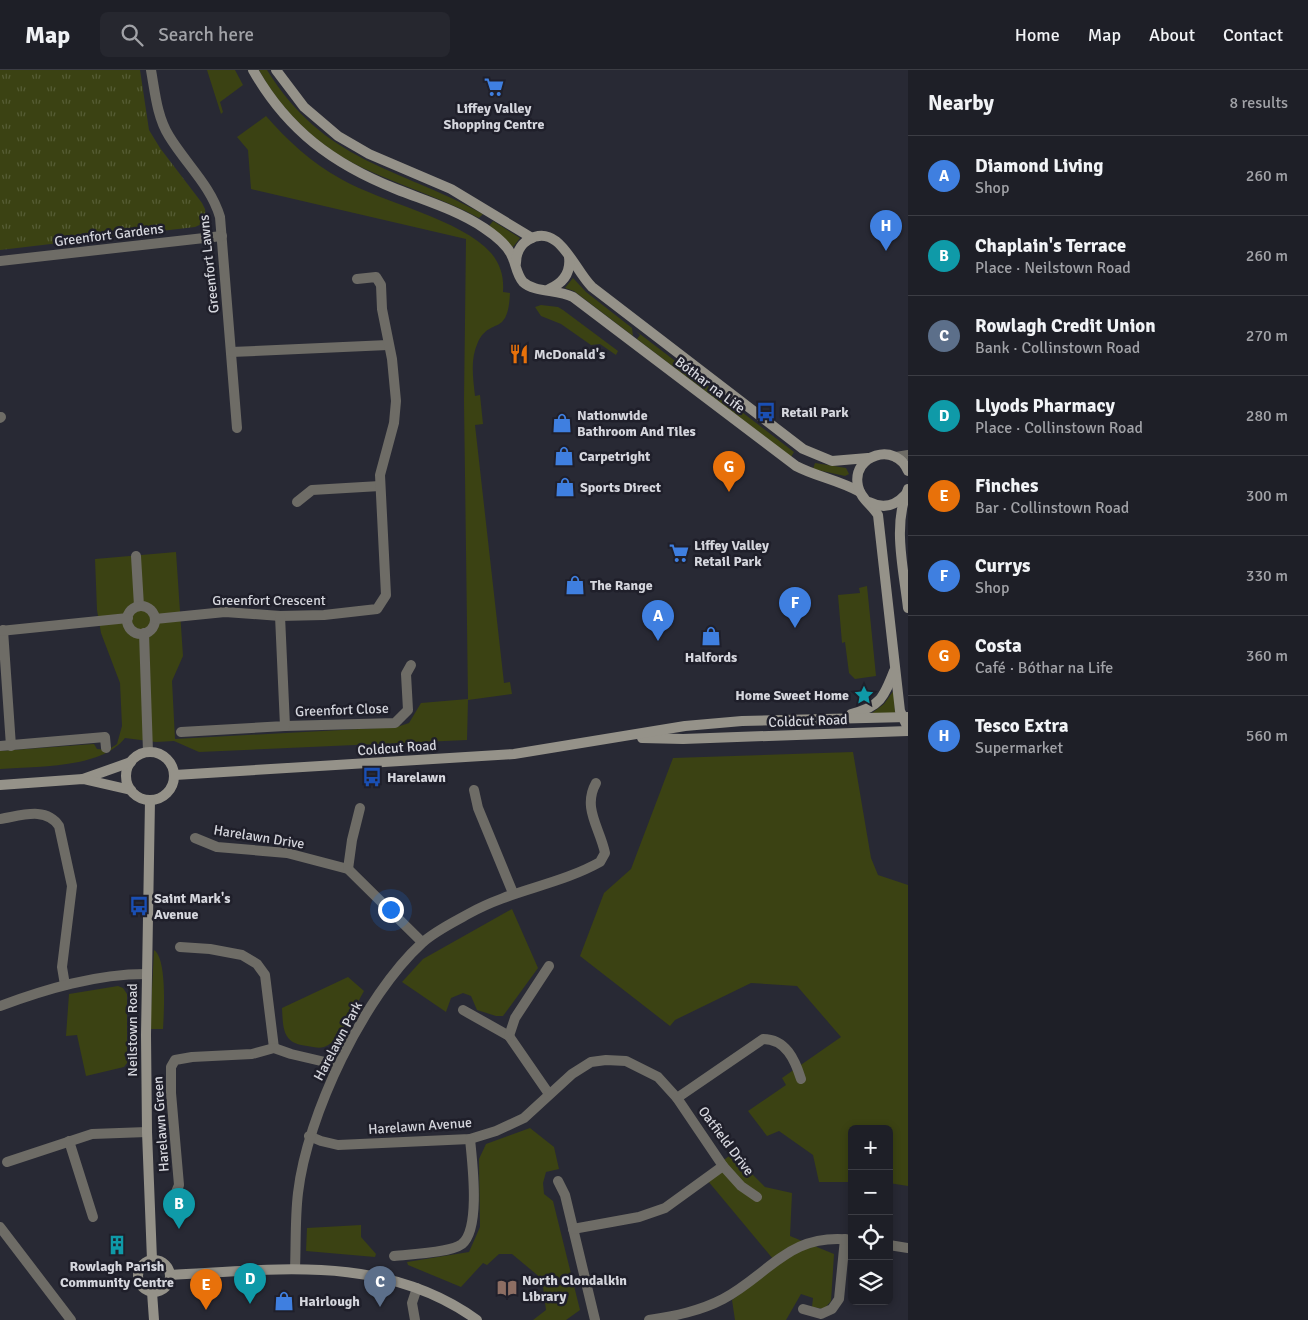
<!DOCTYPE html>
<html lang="en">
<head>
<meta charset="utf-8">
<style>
	body { margin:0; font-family:Signika,sans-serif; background:#26272f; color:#f1f3f6 }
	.controls { position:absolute; right:15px; bottom:15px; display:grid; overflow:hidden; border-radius:8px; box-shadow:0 2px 8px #0003 }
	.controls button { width:45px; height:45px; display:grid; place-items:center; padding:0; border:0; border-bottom:1px solid #3c3d44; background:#1e1f27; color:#f1f3f6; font:25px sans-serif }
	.you { position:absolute; left:390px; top:839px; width:18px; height:18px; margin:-12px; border:4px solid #fff; border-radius:50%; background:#1a73e8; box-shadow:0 0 0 8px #1a73e833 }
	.badge { display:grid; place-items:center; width:32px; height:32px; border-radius:50%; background:#b45309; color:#fff; font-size:16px; font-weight:700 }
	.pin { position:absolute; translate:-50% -41px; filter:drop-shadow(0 1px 2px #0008) }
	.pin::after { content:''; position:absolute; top:26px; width:18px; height:15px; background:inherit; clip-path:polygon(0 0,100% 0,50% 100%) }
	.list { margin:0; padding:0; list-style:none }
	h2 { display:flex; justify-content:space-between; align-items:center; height:65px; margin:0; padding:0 20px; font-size:21px }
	h2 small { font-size:16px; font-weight:400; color:#a1a2a7 }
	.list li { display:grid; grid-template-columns:32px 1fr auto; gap:15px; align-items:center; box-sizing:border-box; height:80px; padding:0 20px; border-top:1px solid #3c3d44 }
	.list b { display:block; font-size:19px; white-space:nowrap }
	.list p { margin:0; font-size:16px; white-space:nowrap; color:#a1a2a7 }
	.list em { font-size:16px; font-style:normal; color:#a1a2a7 }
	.icon { flex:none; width:28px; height:28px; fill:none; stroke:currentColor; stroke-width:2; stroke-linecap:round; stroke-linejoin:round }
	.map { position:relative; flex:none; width:908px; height:1250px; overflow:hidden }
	header { display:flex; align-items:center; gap:30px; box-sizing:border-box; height:70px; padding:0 25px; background:#1e1f27; border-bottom:1px solid #3c3d44 }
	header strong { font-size:24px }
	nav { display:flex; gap:28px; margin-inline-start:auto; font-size:18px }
	.search { width:350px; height:45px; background:#26272f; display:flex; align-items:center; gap:12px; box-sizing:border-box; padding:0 18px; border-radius:8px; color:#a1a2a7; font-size:19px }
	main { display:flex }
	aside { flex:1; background:#1e1f27 }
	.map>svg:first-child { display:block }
	.grass { fill:#3b4213 }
	.park { fill:url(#park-tufts) }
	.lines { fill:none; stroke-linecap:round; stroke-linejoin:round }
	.street { stroke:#6e6c66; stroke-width:10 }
	.secondary { stroke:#959289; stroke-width:10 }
	.labels { text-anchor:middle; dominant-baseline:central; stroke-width:5; stroke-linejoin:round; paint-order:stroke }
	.poi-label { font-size:14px; font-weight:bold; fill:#d5d6dd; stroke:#1f1f2a; text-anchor:start }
	.street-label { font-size:14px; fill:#d5d6dd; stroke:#1f1f2a }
</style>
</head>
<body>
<header>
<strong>Map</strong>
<div class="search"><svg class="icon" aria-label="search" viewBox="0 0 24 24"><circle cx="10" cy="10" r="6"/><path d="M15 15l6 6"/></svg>Search here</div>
<nav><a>Home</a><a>Map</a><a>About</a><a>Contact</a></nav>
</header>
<main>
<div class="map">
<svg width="908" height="1250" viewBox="0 0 908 1250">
	<defs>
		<pattern id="park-tufts" width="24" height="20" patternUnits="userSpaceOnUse" patternTransform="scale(1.25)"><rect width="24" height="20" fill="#3b4213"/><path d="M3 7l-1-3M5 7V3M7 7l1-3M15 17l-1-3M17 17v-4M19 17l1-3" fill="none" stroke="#565d35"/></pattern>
	</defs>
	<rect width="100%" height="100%" fill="#282934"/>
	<g class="grass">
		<polygon points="207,0 235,0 243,15 220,32 223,42 221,44"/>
		<path d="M 259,0 L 267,0 C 325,93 395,96 483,144 L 479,148 C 442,128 401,116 363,98 C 320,78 282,42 259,0 Z"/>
		<path d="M 266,46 C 288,71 312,93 341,109 C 383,133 461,149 491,183 C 501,195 504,207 503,222 L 510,223 C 508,268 491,246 478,272 C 470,289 473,307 475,326 L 480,325 L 483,354 L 475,355 L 504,613 L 510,612 L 512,624 L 468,630 L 467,670 L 199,682 L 174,671 L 156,672 L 125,668 C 101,699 36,696 0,699 L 0,681 L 94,674 L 97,679 L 108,680 L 117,674 L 122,656 L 120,613 L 101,563 L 97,540 L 95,489 L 176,482 L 183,586 L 172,611 L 175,669 L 397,657 L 409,653 L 421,633 L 468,629 L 464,331 L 466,169 L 251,119 L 248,80 L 237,67 Z"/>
		<polygon points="493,151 520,168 513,177 489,156"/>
		<polygon points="573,208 586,222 632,258 633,266 574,221 565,218"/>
		<polygon points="541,235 558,237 563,240 618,281 616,285 600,274 591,275 561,254 541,246 535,237"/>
		<polygon points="636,261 794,382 791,387 637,269 640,265"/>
		<polygon points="815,393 846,398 849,404 845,406 813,399"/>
		<polygon points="867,516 876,606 855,609 849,603 845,572 842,573 838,525 860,523 859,518"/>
		<polygon points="894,620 895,644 872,643 884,634"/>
		<polygon points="853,682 871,788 878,805 908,815 908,1116 889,1113 889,1059 852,1059 852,1112 819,1112 813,1085 779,1061 767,1066 748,1041 786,1015 782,1008 841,967 797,916 751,913 675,950 670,956 580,886 604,823 631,799 673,688"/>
		<polygon points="512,839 538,898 503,946 496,946 477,940 471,926 463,923 451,928 446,942 402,912 423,889"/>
		<path d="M 154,880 C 167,888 164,943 163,959 L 150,959 Z"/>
		<path d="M 348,907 L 364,921 C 356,935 339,973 324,977 C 317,979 309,976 301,975 C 282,971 283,955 282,938 Z"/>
		<polygon points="118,916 123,918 127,924 127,993 124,997 86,1006 77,965 66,966 69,924"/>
		<polygon points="530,1058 554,1077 559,1099 546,1102 543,1113 544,1124 553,1131 580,1240 566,1250 533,1250 546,1240 542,1209 512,1184 499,1184 487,1195 483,1193 461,1217 408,1195 407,1192 469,1182 480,1157 479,1089 486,1074"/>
		<polygon points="732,1084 765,1117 792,1123 790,1166 834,1184 831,1231 824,1239 812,1237 813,1228 801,1224 786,1250 735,1250 732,1230 778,1195 703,1105"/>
		<polygon points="361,1155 361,1167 376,1184 375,1187 306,1181 307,1158"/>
	</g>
	<polygon class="park" points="0,0 140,0 149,60 160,78 202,133 205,139 206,152 195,157 0,180"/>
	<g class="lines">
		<g class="street">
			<path d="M 151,0 C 155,22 157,47 169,66 C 186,94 211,116 220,147 L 237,358"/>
			<polyline points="0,191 222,166"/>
			<polyline points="231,282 388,275"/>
			<polyline points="0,348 1,347"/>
			<polyline points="896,387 908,385"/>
			<polyline points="297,432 312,420 380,416"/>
			<polyline points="136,486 139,536"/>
			<circle cx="141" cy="550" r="14"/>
			<polyline points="155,549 225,542 280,546 324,545 377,539 386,525 380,405 394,353 396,331 392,289 382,239 381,215 376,207 357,209"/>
			<polyline points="3,560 11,676"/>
			<polyline points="0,561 128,548"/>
			<polyline points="144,563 148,682"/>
			<polyline points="285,656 395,653 408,640 406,604 411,595"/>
			<polyline points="181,662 285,656 280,546"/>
			<polyline points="0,676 105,667 106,678"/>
			<polyline points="474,720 478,738 513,823"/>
			<path d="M 0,749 C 20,746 46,736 59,756 L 72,816 L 62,897 L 65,915"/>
			<polyline points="195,768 217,777 287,783 348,799 422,872"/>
			<polyline points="348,799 352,770 360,738"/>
			<polyline points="180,877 210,879 242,885 257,894 265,905 274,978"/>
			<path d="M 0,936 C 46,919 96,904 146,904"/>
			<polyline points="463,940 509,966 549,1024"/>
			<polyline points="509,966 515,948 549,896"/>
			<path d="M 677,1028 L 763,969 C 786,969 795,990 801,1009"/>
			<polyline points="309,1066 321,1071 338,1075 470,1069 496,1061 524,1048 572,1004 591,992 606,990 626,991 658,1007 677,1028 723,1096 741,1116 757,1127"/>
			<polyline points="69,1071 93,1147"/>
			<polyline points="7,1092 92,1064 147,1062"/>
			<polyline points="558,1111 565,1125 595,1250"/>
			<polyline points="174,1127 179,1115 171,1023 171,997 175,990 192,987 252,984 274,978 291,984 338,995"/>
			<polyline points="0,1157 71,1250"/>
			<polyline points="573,1159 639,1147 665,1138 723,1096"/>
			<polyline points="889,1175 908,1178"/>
			<path d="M 394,1186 C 410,1184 450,1183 462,1174 C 481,1159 472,1091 470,1069"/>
			<path d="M 295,1199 C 296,1174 295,1148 298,1123 C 307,1045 364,926 422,873 C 435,861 454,852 470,843 C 511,820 559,815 600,792 L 605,783 C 600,758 582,738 596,713"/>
			<polyline points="803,1239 821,1244 832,1239 839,1229 845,1169"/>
			<polyline points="415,1250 412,1233 417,1218"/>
			<path d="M 649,1250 C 675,1246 700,1241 723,1229 C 770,1204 789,1162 852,1170"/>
		</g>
		<g class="secondary">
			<path d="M 253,0 C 287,60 333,94 396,119 C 426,131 457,140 484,158 C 493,164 506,174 511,184 C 516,193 516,204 523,212 C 535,223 557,219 573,227 L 796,396 C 817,407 839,410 860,422"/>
			<polyline points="276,0 304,37 338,66 369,84 451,119 532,168"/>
			<path d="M 516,193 C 516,184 520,175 528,170 C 559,151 574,200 592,217 L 803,379 L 832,391 L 868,388"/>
			<path d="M 549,219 C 563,213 571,203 569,187"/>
			<path d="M 908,401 C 896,371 851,385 858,416 C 860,428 872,435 878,445 L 900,641 L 908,658"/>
			<path d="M 908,419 C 892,455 904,501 908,538"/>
			<path d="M 869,432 C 883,439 895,436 905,425"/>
			<path d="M 851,644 C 880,637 884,627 894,601"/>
			<polyline points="642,668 683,669 908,661"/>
			<circle cx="150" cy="706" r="24"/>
			<polyline points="175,705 514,684 685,656 742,651 908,647"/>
			<polyline points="83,709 131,692"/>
			<polyline points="0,715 83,709 131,720"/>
			<polyline points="150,730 146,965 147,1062 152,1190"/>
			<circle cx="154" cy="1206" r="16"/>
			<path d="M 170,1205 C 275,1200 385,1183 477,1250"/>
			<polyline points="152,1222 154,1250"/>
		</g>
	</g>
	<defs>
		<symbol id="supermarket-bare" viewBox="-9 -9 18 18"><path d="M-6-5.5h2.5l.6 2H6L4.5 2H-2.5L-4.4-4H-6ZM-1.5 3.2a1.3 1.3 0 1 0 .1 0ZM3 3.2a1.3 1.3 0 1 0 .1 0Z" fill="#3f7fe0" stroke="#1f1f2a" stroke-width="2.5" paint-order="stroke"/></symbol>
		<symbol id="restaurant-bare" viewBox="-9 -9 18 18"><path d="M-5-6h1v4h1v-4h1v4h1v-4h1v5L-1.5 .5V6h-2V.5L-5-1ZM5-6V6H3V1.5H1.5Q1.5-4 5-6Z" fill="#e8710a" stroke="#1f1f2a" stroke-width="2.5" paint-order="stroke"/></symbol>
		<symbol id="bus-bare" viewBox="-9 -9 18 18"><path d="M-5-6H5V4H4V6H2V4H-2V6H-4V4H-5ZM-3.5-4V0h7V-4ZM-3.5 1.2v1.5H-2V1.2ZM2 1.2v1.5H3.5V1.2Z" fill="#1a4fb4" stroke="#1f1f2a" stroke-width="2.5" paint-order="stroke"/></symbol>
		<symbol id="shop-bare" viewBox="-9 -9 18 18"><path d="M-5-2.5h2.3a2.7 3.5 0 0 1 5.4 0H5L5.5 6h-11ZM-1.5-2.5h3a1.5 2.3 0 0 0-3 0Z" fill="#3f7fe0" stroke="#1f1f2a" stroke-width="2.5" paint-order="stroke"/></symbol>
		<symbol id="sight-bare" viewBox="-9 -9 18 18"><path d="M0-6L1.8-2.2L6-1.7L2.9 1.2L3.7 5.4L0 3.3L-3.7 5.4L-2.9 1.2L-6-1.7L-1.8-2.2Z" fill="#0f9aa8" stroke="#1f1f2a" stroke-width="2.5" paint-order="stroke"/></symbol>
		<symbol id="building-bare" viewBox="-9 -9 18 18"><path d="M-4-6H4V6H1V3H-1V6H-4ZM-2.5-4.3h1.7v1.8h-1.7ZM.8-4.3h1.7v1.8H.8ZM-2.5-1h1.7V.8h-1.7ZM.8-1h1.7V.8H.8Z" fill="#0f9aa8" stroke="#1f1f2a" stroke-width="2.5" paint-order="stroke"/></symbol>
		<symbol id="library-bare" viewBox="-9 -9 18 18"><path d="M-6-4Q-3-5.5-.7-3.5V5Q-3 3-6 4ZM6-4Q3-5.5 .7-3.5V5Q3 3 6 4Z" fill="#8d6e63" stroke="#1f1f2a" stroke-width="2.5" paint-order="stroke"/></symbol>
	</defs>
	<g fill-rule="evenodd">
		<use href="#supermarket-bare" x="480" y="3" width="28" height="28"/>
		<use href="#restaurant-bare" x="505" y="270" width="28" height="28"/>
		<use href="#bus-bare" x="752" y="328" width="28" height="28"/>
		<use href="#shop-bare" x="548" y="339" width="28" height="28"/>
		<use href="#shop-bare" x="550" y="372" width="28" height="28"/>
		<use href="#shop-bare" x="551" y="403" width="28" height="28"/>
		<use href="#supermarket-bare" x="665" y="469" width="28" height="28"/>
		<use href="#shop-bare" x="561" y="501" width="28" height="28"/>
		<use href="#shop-bare" x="697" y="552" width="28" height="28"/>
		<use href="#sight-bare" x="850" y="611" width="28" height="28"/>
		<use href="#bus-bare" x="358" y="693" width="28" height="28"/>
		<use href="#bus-bare" x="125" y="822" width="28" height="28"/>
		<use href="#building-bare" x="103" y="1161" width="28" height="28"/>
		<use href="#library-bare" x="493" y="1204" width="28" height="28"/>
		<use href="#shop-bare" x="270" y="1217" width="28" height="28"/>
	</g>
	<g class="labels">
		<g class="poi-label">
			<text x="494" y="38" text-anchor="middle">Liffey Valley<tspan x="494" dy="16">Shopping Centre</tspan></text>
			<text x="534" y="284">McDonald's</text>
			<text x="781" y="342">Retail Park</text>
			<text x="577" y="345">Nationwide<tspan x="577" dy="16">Bathroom And Tiles</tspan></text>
			<text x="579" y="386">Carpetright</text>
			<text x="580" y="417">Sports Direct</text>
			<text x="694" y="475">Liffey Valley<tspan x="694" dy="16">Retail Park</tspan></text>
			<text x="590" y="515">The Range</text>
			<text x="711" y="587" text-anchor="middle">Halfords</text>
			<text x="849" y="625" text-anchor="end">Home Sweet Home</text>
			<text x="387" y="707">Harelawn</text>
			<text x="154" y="828">Saint Mark's<tspan x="154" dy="16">Avenue</tspan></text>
			<text x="117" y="1196" text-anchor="middle">Rowlagh Parish<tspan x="117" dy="16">Community Centre</tspan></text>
			<text x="522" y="1210">North Clondalkin<tspan x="522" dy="16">Library</tspan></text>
			<text x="299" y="1231">Hairlough</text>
		</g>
		<g class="street-label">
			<text transform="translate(109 165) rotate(-7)">Greenfort Gardens</text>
			<text transform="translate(209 194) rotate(-96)">Greenfort Lawns</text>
			<text transform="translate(710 315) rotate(37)">Bóthar na Life</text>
			<text x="269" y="530">Greenfort Crescent</text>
			<text transform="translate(342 640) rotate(-2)">Greenfort Close</text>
			<text transform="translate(808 651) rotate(-2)">Coldcut Road</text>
			<text transform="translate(397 678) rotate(-4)">Coldcut Road</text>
			<text transform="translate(259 767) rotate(9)">Harelawn Drive</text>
			<text transform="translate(132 960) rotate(-90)">Neilstown Road</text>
			<text transform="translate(338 971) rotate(-62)">Harelawn Park</text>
			<text transform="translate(161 1054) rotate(-94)">Harelawn Green</text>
			<text transform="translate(420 1056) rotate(-4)">Harelawn Avenue</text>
			<text transform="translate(726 1071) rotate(53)">Oatfield Drive</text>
		</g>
	</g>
</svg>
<div class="controls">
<button>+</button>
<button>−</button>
<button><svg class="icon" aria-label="locate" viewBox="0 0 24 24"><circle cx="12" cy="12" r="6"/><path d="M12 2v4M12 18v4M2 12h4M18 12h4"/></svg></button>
<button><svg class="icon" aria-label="layers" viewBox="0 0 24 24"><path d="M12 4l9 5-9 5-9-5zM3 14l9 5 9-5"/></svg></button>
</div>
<div class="you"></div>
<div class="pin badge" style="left:658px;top:571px;background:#3f7fe0">A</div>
<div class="pin badge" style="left:179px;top:1159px;background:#0f9aa8">B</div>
<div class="pin badge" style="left:380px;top:1237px;background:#5c6f8a">C</div>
<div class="pin badge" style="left:250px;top:1234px;background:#0f9aa8">D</div>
<div class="pin badge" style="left:206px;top:1240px;background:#e8710a">E</div>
<div class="pin badge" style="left:795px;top:558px;background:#3f7fe0">F</div>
<div class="pin badge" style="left:729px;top:422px;background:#e8710a">G</div>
<div class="pin badge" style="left:886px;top:181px;background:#3f7fe0">H</div>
</div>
<aside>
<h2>Nearby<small>8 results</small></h2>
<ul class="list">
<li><span class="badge" style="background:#3f7fe0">A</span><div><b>Diamond Living</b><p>Shop</p></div><em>260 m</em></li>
<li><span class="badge" style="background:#0f9aa8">B</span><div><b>Chaplain's Terrace</b><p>Place · Neilstown Road</p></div><em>260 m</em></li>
<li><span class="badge" style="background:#5c6f8a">C</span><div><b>Rowlagh Credit Union</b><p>Bank · Collinstown Road</p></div><em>270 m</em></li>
<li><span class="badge" style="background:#0f9aa8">D</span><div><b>Llyods Pharmacy</b><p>Place · Collinstown Road</p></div><em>280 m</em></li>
<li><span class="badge" style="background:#e8710a">E</span><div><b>Finches</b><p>Bar · Collinstown Road</p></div><em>300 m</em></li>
<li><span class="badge" style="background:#3f7fe0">F</span><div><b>Currys</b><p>Shop</p></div><em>330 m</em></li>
<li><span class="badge" style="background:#e8710a">G</span><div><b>Costa</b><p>Café · Bóthar na Life</p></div><em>360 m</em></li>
<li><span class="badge" style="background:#3f7fe0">H</span><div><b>Tesco Extra</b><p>Supermarket</p></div><em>560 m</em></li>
</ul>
</aside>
</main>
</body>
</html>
